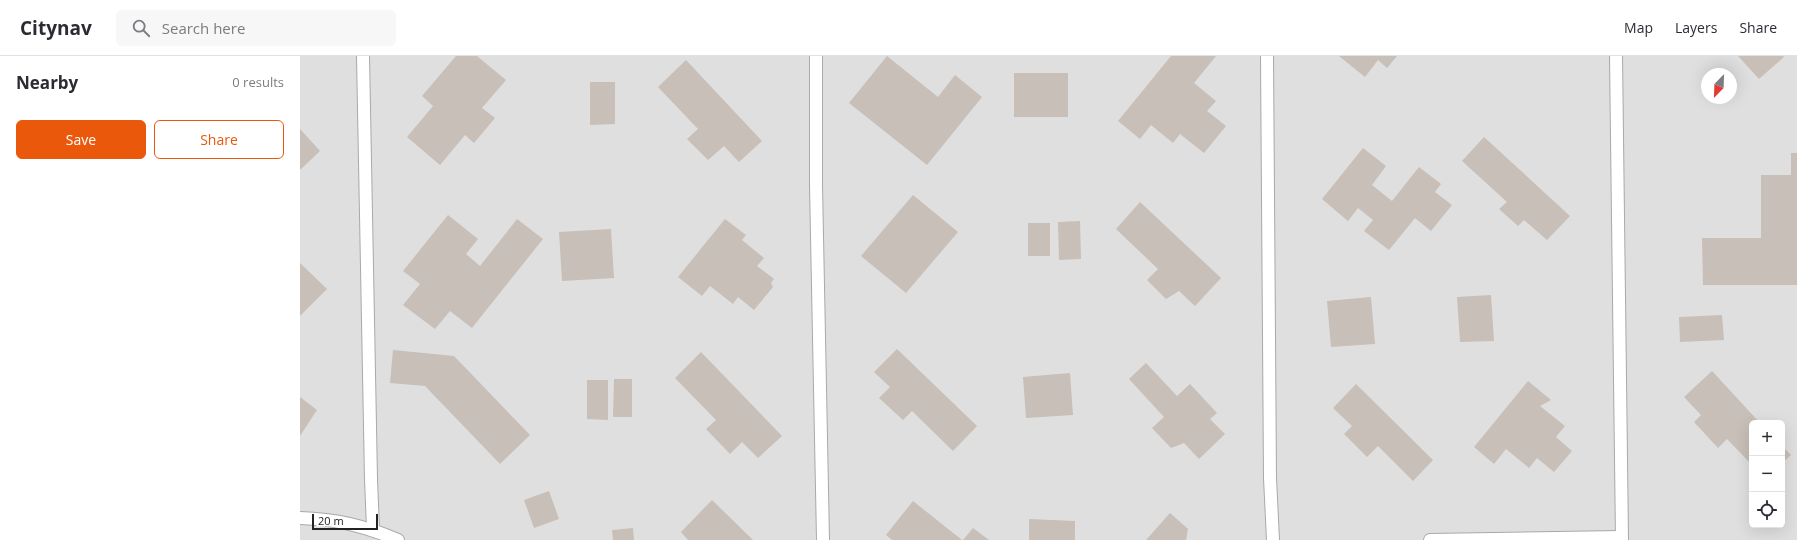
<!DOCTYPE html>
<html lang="en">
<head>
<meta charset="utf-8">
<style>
	body { margin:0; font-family:"Open Sans",sans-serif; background:#f7f7f7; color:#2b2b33 }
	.controls { position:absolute; right:12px; bottom:12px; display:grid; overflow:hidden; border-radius:6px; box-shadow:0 4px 16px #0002 }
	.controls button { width:36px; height:36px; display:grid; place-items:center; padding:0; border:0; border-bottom:1px solid #e1e1e2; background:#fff; color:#2b2b33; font:20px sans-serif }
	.compass { position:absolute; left:1401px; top:12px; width:36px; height:36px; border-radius:50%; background:#fff; box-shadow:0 4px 16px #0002; rotate:203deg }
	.scale { position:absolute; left:12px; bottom:10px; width:66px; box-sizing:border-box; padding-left:4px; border:2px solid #222; border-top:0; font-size:11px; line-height:14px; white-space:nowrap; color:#222; -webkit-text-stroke:3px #fff; paint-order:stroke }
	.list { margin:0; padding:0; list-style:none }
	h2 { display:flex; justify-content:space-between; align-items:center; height:52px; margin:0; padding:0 16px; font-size:17px }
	h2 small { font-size:13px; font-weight:400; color:#7c7c81 }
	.actions { display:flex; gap:8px; padding:12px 16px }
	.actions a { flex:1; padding:9px 0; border:1px solid #ea580c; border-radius:6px; text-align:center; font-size:14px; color:#ea580c }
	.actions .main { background:#ea580c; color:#fff }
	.icon { flex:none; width:22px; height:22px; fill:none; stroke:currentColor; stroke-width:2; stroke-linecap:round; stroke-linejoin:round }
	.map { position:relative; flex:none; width:1497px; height:484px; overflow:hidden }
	header { display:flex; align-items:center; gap:24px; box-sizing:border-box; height:56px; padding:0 20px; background:#fff; border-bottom:1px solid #e1e1e2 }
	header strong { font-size:19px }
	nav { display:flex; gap:22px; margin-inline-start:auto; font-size:14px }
	.search { width:280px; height:36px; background:#f7f7f7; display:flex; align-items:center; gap:10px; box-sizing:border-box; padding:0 14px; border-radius:6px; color:#7c7c81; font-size:15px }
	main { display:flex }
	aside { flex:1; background:#fff }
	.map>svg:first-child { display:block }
	.residential { fill:#e0dfdf; fill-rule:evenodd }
	.building { fill:#c7bfb8 }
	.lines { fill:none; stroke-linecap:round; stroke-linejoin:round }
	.service-casing { stroke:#a9a9a9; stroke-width:14 }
	.service { stroke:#fff; stroke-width:12 }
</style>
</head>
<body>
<header>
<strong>Citynav</strong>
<div class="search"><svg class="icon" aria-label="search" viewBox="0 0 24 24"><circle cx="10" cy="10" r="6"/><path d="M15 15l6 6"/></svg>Search here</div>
<nav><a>Map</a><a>Layers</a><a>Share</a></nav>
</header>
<main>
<aside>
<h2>Nearby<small>0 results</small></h2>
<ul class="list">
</ul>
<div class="actions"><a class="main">Save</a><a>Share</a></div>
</aside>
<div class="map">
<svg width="1497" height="484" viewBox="0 0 1497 484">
	<rect width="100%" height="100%" fill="#f2efe9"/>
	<path class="residential" d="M 0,0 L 1497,0 L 1497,484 L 0,484 ZM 1407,18 L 1431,18 L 1431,42 L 1407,42 ZM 1452,367 L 1482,367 L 1482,469 L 1452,469 Z"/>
	<g class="building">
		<polygon points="156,0 177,0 206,24 182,52 195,62 174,87 165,79 140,109 107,81 133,50 122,40"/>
		<polygon points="587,0 638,41 655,19 682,41 627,109 549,47"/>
		<polygon points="871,0 916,0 894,27 916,45 907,55 926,70 904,97 880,78 873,87 851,69 840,83 818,65"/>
		<polygon points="1039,0 1097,0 1087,12 1078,4 1065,21"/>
		<polygon points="1438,0 1483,0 1484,1 1459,23"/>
		<polygon points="386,4 462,85 439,106 424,90 408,104 387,83 398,73 358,31"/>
		<rect x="714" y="17" width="54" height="44"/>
		<polygon points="290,26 315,26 315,68 290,69"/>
		<polygon points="0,73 20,95 0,114"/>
		<polygon points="1184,81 1270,160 1247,184 1224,164 1218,170 1199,153 1207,146 1162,105"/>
		<polygon points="1063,92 1086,110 1072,129 1092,145 1119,111 1141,128 1135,136 1152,149 1131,175 1115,162 1089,194 1064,175 1073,164 1058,152 1048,165 1022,143"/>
		<polygon points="1491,97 1497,97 1497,229 1403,229 1402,182 1461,182 1461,119 1491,119"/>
		<polygon points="613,139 658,176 606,237 561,200"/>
		<polygon points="840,146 921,222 895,250 879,235 866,243 847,224 858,213 816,173"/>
		<polygon points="148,159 178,183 166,198 180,210 217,163 243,183 172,272 150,255 135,273 103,249 120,228 103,215"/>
		<polygon points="425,163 446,179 442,184 464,202 457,210 474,223 471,227 473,231 454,254 438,241 433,248 410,230 402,240 378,221"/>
		<polygon points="780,165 781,203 759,204 758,166"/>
		<rect x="728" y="167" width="22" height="33"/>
		<polygon points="311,173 314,222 262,225 259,176"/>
		<polygon points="0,207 27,233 0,260"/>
		<polygon points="1191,239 1194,285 1160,286 1157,241"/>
		<polygon points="1071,241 1075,288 1031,291 1027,245"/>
		<polygon points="1422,259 1424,284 1380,286 1379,261"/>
		<polygon points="597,293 677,370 653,395 612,355 603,364 579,342 590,331 574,316"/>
		<polygon points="93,294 154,300 230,379 200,408 125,330 90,327"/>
		<polygon points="401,296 482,380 458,402 442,386 430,398 406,373 416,364 375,322"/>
		<polygon points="846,307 877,340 890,328 917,357 910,363 925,378 899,403 884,387 871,392 852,372 864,361 829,323"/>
		<polygon points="1412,315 1460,367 1452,367 1452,409 1427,383 1418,392 1394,366 1401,359 1384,341"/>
		<polygon points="770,317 773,359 726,362 723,321"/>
		<polygon points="314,323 332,323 332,361 313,361"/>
		<polygon points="287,324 308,324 308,364 287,363"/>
		<polygon points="1228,325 1251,344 1240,350 1265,370 1256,381 1272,395 1254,416 1237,402 1229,412 1206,393 1194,408 1174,391"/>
		<polygon points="1056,328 1133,404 1113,425 1078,390 1067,401 1044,378 1052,370 1033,352"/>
		<polygon points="0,341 17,354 0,380"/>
		<polygon points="1482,390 1491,399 1482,407"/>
		<polygon points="249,435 259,463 234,472 224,444"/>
		<polygon points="412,444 453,484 388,484 381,476"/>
		<polygon points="613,445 662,484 592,484 586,479"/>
		<polygon points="870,457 888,473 886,484 846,484"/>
		<polygon points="729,463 775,465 775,484 729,484"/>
		<polygon points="333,472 334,484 313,484 312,474"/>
		<polygon points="673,472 689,484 663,484"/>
	</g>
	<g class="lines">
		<defs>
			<g id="service">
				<polyline points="63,0 71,423 73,473"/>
				<polyline points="516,0 516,129 523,484"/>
				<polyline points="967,0 970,422 973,484"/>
				<polyline points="1316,0 1322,484"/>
				<path d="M 0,462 C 36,463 65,470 98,484"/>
				<polyline points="1130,484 1321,481"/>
			</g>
		</defs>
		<use href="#service" class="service-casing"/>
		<use href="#service" class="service"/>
	</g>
</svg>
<div class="controls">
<button>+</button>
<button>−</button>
<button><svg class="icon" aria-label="locate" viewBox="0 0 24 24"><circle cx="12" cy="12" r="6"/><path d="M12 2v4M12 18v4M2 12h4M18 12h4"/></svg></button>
</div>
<svg class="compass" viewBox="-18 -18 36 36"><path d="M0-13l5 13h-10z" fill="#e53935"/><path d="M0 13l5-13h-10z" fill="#7c7c81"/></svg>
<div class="scale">20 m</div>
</div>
</main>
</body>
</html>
